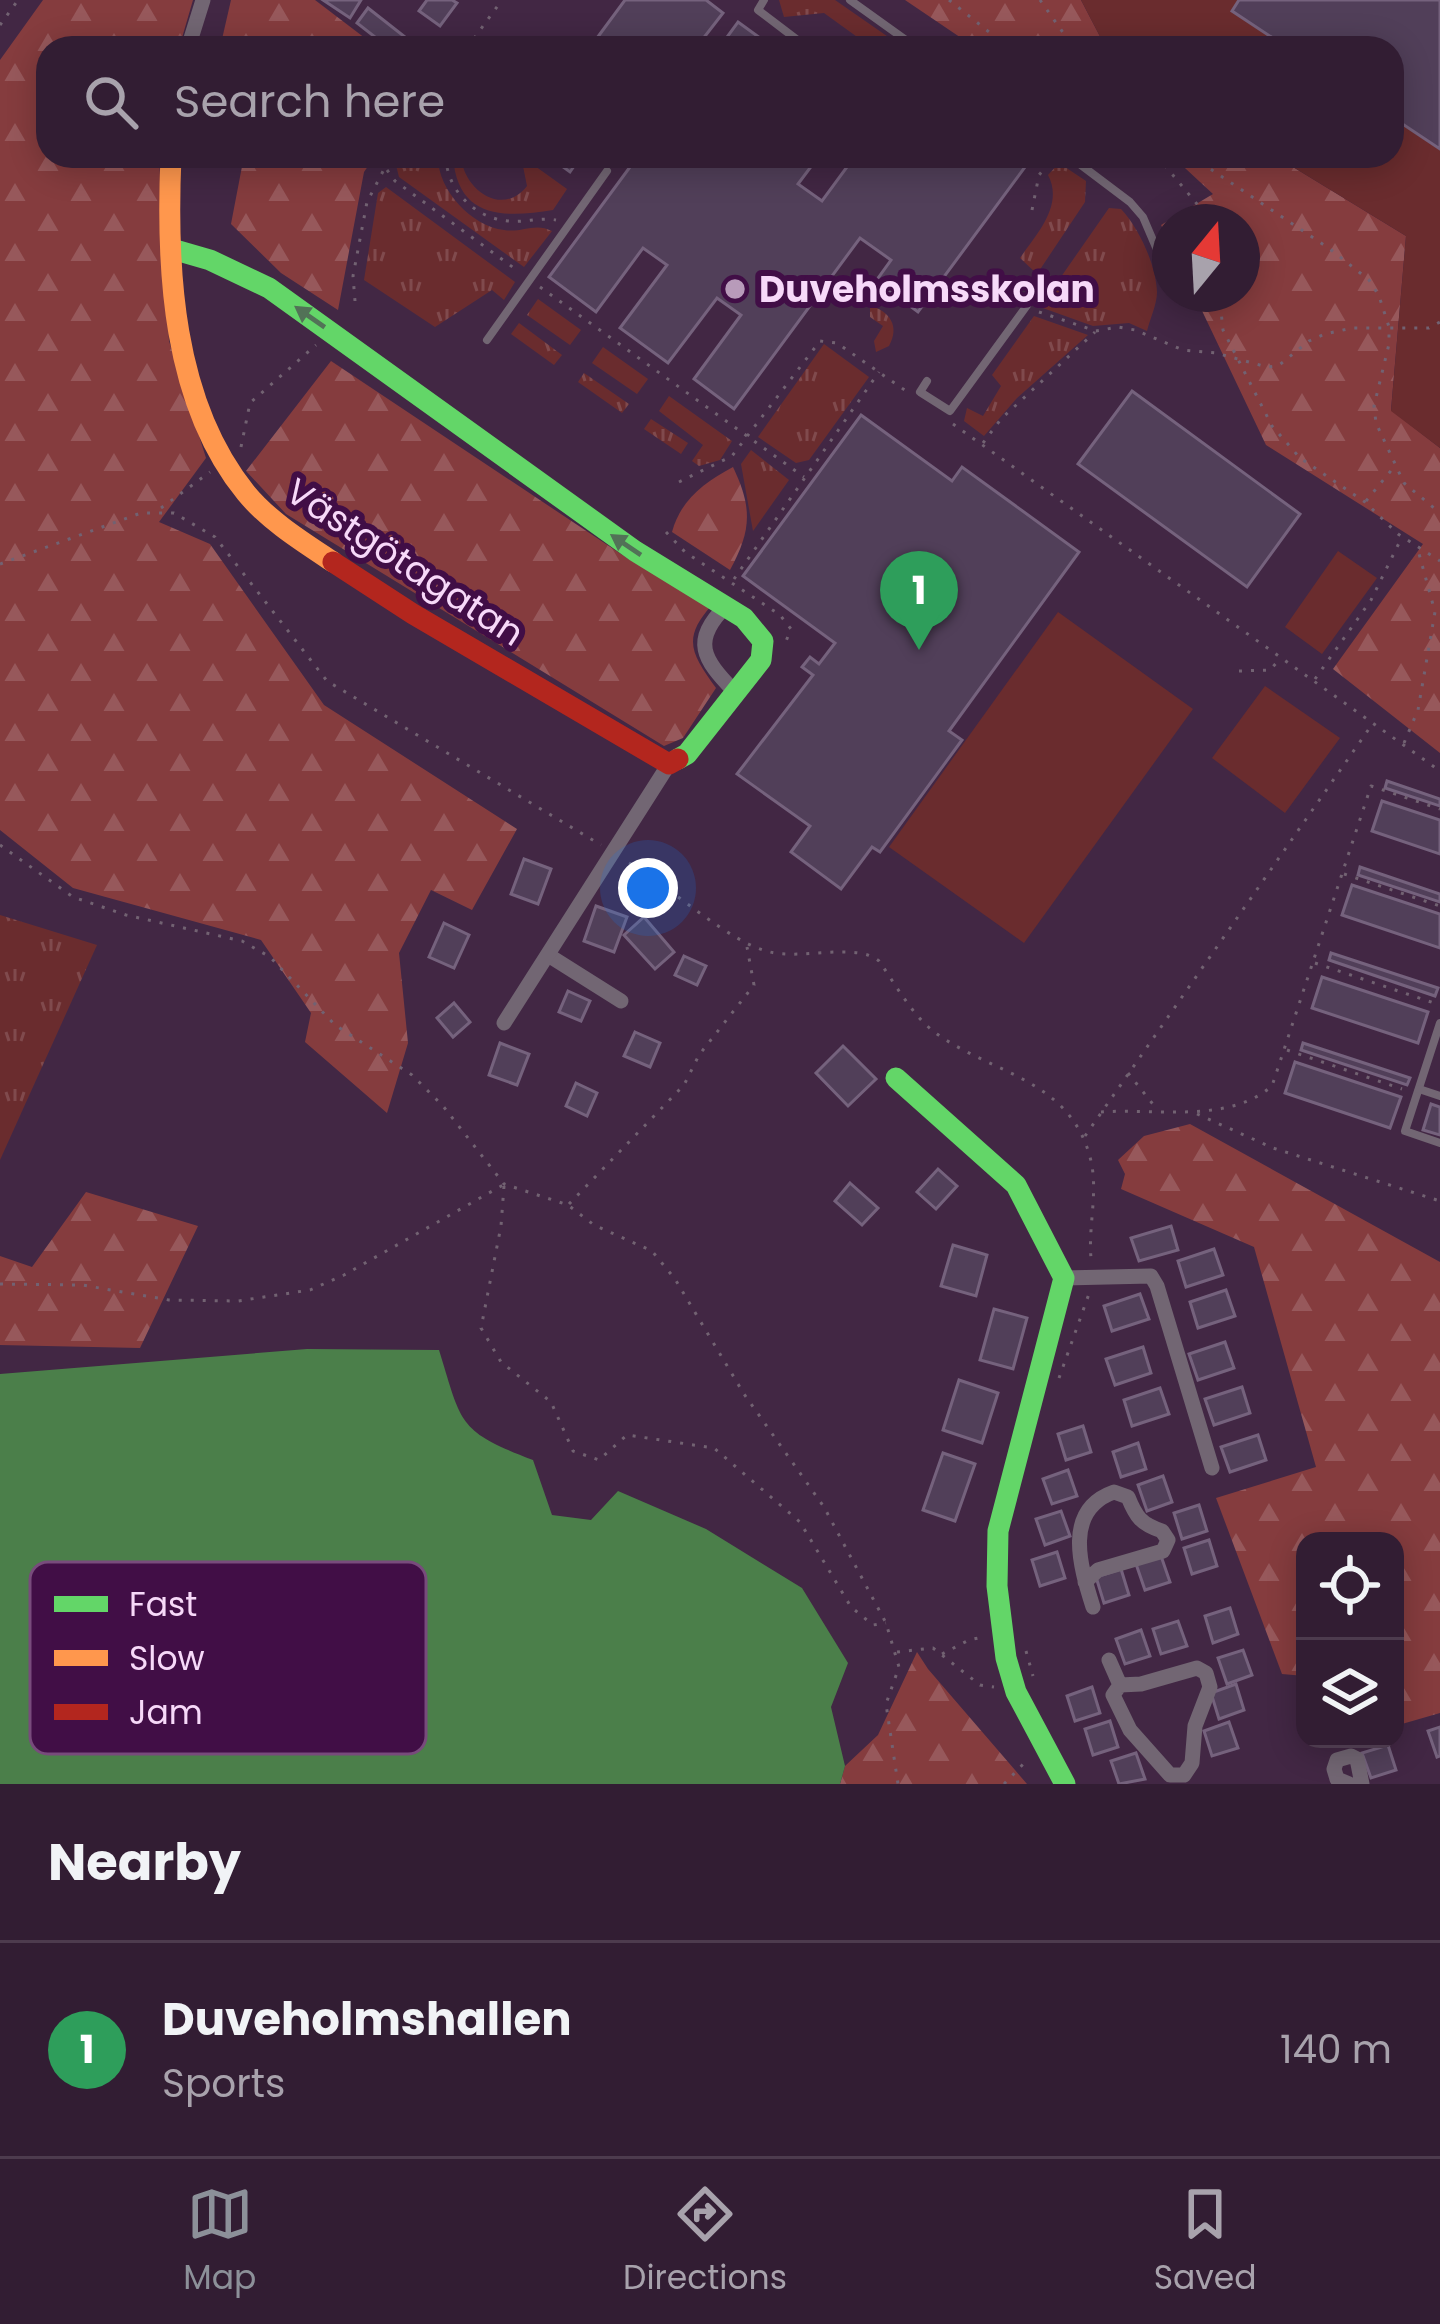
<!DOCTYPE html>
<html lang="en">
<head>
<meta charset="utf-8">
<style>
	body { margin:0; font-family:Poppins,sans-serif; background:#3d2a3f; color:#f1f3f6 }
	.controls { position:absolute; right:36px; bottom:36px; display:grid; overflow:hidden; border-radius:24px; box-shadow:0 6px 30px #0003 }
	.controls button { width:108px; height:108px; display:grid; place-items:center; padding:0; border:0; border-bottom:3px solid #4d3b4e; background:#321d33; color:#f1f3f6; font:60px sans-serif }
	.compass { position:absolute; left:1152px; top:204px; width:108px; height:108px; border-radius:50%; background:#321d33; box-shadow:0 6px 30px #0003; rotate:18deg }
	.you { position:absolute; left:648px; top:888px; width:42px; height:42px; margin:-30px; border:9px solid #fff; border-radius:50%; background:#1a73e8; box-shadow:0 0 0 18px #1a73e833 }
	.badge { display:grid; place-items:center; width:78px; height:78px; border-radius:50%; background:#8c9099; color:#fff; font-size:39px; font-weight:700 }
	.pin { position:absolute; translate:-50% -99px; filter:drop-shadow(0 3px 6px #0008) }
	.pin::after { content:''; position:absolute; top:63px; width:42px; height:36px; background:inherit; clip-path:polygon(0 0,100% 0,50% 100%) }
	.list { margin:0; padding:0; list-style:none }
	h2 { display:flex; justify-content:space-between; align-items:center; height:156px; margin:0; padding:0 48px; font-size:51px }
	h2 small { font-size:39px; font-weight:400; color:#a8a2ac }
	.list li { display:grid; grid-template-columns:78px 1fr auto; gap:36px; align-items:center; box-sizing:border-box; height:216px; padding:0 48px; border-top:3px solid #4d3b4e }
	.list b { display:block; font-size:45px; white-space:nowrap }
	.list p { margin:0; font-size:39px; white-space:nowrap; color:#a8a2ac }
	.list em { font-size:39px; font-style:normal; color:#a8a2ac }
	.icon { flex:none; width:66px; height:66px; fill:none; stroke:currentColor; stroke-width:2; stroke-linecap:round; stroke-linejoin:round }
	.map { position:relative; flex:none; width:1440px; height:1784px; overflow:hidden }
	.search { position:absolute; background:#321d33; box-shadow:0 6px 30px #0003; left:36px; right:36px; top:36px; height:132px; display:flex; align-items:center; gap:30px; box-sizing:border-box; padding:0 42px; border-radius:36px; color:#a8a2ac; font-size:45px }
	.sheet { height:372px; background:#321d33 }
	nav { display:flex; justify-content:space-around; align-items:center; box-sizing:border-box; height:168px; border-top:3px solid #4d3b4e; background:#321d33; font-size:33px; color:#a8a2ac }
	nav a { display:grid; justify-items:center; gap:6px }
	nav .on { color:#8c9099 }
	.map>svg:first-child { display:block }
	.grass { fill:url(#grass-tufts) }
	.forest { fill:url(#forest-firs) }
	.pitch { fill:#6a2c2e }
	.water { fill:#4b7f4a }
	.building { fill:#513f59; stroke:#75627d; stroke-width:3 }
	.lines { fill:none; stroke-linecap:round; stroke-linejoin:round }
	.path { stroke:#726272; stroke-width:3; stroke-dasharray:3 9; stroke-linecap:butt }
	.lane { stroke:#726673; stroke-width:8 }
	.street { stroke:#726673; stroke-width:15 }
	.fast { stroke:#63d668; stroke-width:21 }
	.slow { stroke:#ff974d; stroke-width:21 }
	.jam { stroke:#b3261e; stroke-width:21 }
	.oneway { fill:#527257 }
	.poi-dot { fill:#b89bba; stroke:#410e46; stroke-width:4.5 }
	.labels { text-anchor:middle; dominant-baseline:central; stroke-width:12; stroke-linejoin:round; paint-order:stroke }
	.poi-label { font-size:36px; font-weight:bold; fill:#f7d9f9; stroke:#410e46; text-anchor:start }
	.street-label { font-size:36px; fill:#f7d9f9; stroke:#410e46 }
	.key { fill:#410e46; stroke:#784b7c; stroke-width:3 }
	.key-label { font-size:33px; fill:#f7d9f9 }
</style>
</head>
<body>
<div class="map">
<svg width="1440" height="1784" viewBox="0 0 1440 1784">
	<defs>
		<pattern id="grass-tufts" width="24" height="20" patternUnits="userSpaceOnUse" patternTransform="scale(3)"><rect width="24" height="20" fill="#6a2c2e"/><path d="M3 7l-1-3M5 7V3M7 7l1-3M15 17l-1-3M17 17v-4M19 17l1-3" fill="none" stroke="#804a4d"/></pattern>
		<pattern id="forest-firs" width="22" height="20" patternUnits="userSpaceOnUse" patternTransform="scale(3)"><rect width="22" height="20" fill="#853c3e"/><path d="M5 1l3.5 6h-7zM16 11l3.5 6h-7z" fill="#97585b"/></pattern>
	</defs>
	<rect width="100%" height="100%" fill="#422744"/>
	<g class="grass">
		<polygon points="779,0 835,0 894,41 860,39 824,13 784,17"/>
		<path d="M 401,156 L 438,156 C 437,189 471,226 504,230 C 522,233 535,222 552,231 L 524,267 L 399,177 L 396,165 Z"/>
		<path d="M 453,156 L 461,156 C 463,189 502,218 527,186 L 521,156 L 567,189 L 553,210 C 504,218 457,219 453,156 Z"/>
		<path d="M 1059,163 L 1086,181 L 1085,202 L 1037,274 L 1020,258 C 1037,234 1064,205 1048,175 Z"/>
		<polygon points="386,187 515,282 504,300 492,290 435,327 364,280 378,193"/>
		<path d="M 1109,208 L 1121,209 C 1139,228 1156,265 1157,292 C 1157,304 1150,319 1147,331 L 1129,323 L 1093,326 L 1040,307 Z"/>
		<polygon points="538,299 581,330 570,345 527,315"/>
		<path d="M 870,305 C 890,312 900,326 889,346 L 876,352 L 874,341 L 883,326 L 870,317 Z"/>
		<polygon points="1034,316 1088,335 1017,398 984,436 964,421 967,408 983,416 1001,386 992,375"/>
		<polygon points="519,323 562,355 554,365 511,334"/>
		<polygon points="824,344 869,377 809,460 796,463 758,437"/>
		<polygon points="603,347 648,379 637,394 592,363"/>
		<polygon points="584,373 629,404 622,413 578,382"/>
		<polygon points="669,396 732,441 720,460 699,466 692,461 703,445 659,411"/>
		<polygon points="651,419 688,443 681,454 644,429"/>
		<polygon points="751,450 789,480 753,531 741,464"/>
		<polygon points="0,915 97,945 0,1160"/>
	</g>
	<g class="forest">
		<polygon points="43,0 193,0 179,48 48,48 48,156 159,156 169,341 206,458 159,522 210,544 324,705 517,829 472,910 431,890 399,953 408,1043 387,1113 305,1042 311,1013 261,940 73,888 0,830 0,60"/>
		<polygon points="231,0 315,0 378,48 220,48"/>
		<polygon points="905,0 1081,0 1106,48 976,48"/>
		<polygon points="244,156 375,156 364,172 338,310 281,273 231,224"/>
		<polygon points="1172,156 1275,156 1406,236 1391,410 1440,448 1440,753 1333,669 1423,544 1266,445 1194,294 1242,294 1242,222 1170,222 1170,244 1161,225 1213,194"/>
		<path d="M 331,361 L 630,560 L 712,605 C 681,639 692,654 716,688 L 683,738 L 664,746 L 286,514 L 246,471 Z"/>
		<path d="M 733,467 C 753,509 751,531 730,570 L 672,532 C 681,499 704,483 733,467 Z"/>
		<polygon points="1190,1124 1440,1262 1440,1713 1395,1726 1395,1541 1305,1541 1305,1676 1282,1674 1216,1498 1316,1467 1254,1247 1121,1189 1125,1174 1118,1160 1144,1136"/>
		<polygon points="86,1192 198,1226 140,1348 0,1345 0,1256 32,1267"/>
		<polygon points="917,1652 928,1669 1027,1784 840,1784 845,1766 878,1735"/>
	</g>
	<g class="pitch">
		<polygon points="1081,0 1440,0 1440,448 1391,411 1406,236 1275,156 1392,156 1392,48 1106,48"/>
		<polygon points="1338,551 1377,578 1322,654 1285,627"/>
		<polygon points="1058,612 1193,709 1024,943 889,847"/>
		<polygon points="1265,686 1340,738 1285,813 1212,758"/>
	</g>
	<path class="water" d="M 307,1349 L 439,1350 C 462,1424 457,1431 533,1460 L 552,1515 L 591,1520 L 618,1491 L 706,1529 L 802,1588 L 848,1663 L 831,1707 L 845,1766 L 840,1784 L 0,1784 L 0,1374 Z"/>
	<g class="building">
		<polygon points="323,0 361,0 350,18"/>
		<polygon points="427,0 452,0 457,3 440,26 419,11"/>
		<polygon points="625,0 706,0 723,13 702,40 713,48 611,48 597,38"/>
		<polygon points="1239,0 1440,0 1440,149 1392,117 1392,48 1288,48 1232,11"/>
		<polygon points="368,8 419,48 389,48 357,23"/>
		<polygon points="738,22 774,48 719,48"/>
		<polygon points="548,156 581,156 570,172"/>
		<polygon points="615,156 819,156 798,184 822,201 855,156 1011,156 1025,167 918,312 876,281 891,260 860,238 734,409 694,379 741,315 717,298 668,363 620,328 667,265 643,248 596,312 549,277 630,167"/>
		<polygon points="1132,391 1300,514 1247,587 1078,464"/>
		<polygon points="861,415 952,481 962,467 1079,552 949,731 962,740 880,852 872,847 841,889 791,852 810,826 737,774 813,675 802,667 810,657 819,664 835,643 743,576"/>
		<polygon points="1387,781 1440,799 1440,806 1385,788"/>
		<polygon points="1382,801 1440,820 1440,854 1372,831"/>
		<polygon points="524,859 551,869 538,904 511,894"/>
		<polygon points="1360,867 1440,894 1440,902 1358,875"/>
		<polygon points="1352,885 1440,914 1440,948 1342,915"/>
		<polygon points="596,906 627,917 614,952 584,941"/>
		<polygon points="644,917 674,952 655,969 624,935"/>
		<polygon points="444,923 469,935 454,968 429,957"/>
		<polygon points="1331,953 1438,988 1435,996 1329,960"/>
		<polygon points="684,956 706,966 697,985 675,975"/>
		<polygon points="1322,977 1428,1012 1418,1043 1312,1008"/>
		<polygon points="568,991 590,1001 581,1021 559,1012"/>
		<polygon points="454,1003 470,1022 453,1037 437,1018"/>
		<polygon points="635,1032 660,1043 650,1067 624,1056"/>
		<polygon points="500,1043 529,1054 517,1085 489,1075"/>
		<polygon points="1303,1043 1410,1078 1407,1085 1301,1050"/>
		<polygon points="843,1046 876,1079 848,1106 816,1073"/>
		<polygon points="1295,1062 1401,1097 1390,1128 1285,1093"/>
		<polygon points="576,1083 597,1093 587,1116 566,1106"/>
		<polygon points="1431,1104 1440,1107 1440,1135 1423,1130"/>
		<polygon points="938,1169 957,1186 936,1209 917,1192"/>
		<polygon points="850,1183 878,1208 862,1225 835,1201"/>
		<polygon points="1171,1226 1178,1250 1139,1261 1131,1238"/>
		<polygon points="953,1245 987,1255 976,1296 941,1286"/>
		<polygon points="1214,1249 1223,1275 1186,1287 1178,1261"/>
		<polygon points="1226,1290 1235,1316 1198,1328 1190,1302"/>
		<polygon points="1140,1294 1149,1319 1112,1331 1104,1306"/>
		<polygon points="994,1309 1027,1318 1013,1369 980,1360"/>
		<polygon points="1225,1342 1234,1368 1198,1380 1189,1354"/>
		<polygon points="1143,1347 1151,1373 1115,1385 1106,1359"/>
		<polygon points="959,1380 998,1393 982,1443 943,1430"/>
		<polygon points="1242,1387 1250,1413 1214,1425 1205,1399"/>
		<polygon points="1160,1388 1169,1414 1132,1426 1124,1400"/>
		<polygon points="1083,1426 1091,1452 1066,1460 1058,1434"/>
		<polygon points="1258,1435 1266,1460 1230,1472 1221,1447"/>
		<polygon points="1138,1443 1146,1469 1121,1477 1113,1452"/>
		<polygon points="943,1453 975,1464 955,1521 923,1510"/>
		<polygon points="1068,1470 1077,1496 1052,1504 1043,1479"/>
		<polygon points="1163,1476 1172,1502 1147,1511 1138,1485"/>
		<polygon points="1199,1505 1207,1531 1182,1539 1174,1513"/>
		<polygon points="1061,1511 1070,1536 1045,1545 1036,1519"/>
		<polygon points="1209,1540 1217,1566 1192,1574 1184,1548"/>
		<polygon points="1057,1552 1065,1578 1040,1586 1032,1560"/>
		<polygon points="1161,1556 1170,1582 1145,1590 1136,1564"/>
		<polygon points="1121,1569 1129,1595 1104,1603 1096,1577"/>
		<polygon points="1230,1608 1238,1634 1213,1643 1205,1616"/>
		<polygon points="1178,1621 1187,1646 1161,1654 1153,1629"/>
		<polygon points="1141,1630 1150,1656 1125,1664 1116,1639"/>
		<polygon points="1243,1650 1252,1675 1227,1684 1218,1658"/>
		<polygon points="1236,1684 1244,1710 1219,1719 1211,1693"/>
		<polygon points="1092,1687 1100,1713 1075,1721 1067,1696"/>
		<polygon points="1110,1721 1118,1747 1093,1755 1085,1729"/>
		<polygon points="1229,1722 1238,1748 1212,1756 1204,1731"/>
		<polygon points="1440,1727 1440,1756 1437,1757 1428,1731"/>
		<polygon points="1388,1745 1396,1770 1371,1778 1362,1753"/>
		<polygon points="1136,1753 1145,1779 1119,1784 1111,1761"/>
	</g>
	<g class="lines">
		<g class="path">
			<polyline points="949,0 1009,48"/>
			<polyline points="1040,0 1074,48"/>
			<polyline points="0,25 18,0"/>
			<polyline points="467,48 502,0"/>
			<path d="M 446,156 C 446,189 474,218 508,221 C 524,223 540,217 556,220"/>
			<polyline points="1157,156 1212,222"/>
			<polyline points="1191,156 1330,249 1369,280 1379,296 1389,327 1389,344 1374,406 1376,423 1404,483 1440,513"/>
			<polyline points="387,170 395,181 518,271"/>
			<polyline points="1032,210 1039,175 1055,156"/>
			<polyline points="540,287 804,477"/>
			<polyline points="1228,294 1221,311 1223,330 1272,426 1300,458 1365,502 1398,534 1440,561"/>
			<polyline points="355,301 353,276 367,202 391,156"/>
			<polyline points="1039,312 1096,331 1118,327 1135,330 1183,350 1216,353 1267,367 1278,366 1309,341 1325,334 1352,328 1429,328 1440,322"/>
			<polyline points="953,424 1440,771"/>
			<polyline points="983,443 1001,419 1095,332"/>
			<polyline points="241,447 250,403 316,345"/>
			<polyline points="679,482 732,456 820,341 837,343 906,391"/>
			<polyline points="1366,501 1394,467"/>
			<polyline points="161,508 210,472"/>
			<polyline points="666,532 685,552 780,615 791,629 784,646"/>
			<polyline points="0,564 141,513 174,513 215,537 327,681 601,845"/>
			<polyline points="734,579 879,372"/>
			<polyline points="1239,671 1270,670 1280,659"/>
			<polyline points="1315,679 1371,600 1401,539"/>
			<polyline points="1404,743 1418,710 1435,612 1418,550"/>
			<polyline points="0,845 73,897 126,915 242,941 270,957 335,1025 412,1075 443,1106 504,1184 568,1205 594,1225 652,1251 675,1279 744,1394 824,1507 886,1623 899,1667 886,1704 898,1784"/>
			<path d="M 629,863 C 671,887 729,943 770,952 C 803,960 856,942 879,961 C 896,985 913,1017 937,1034 C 993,1074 1069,1079 1090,1157 C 1099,1190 1088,1225 1091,1258"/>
			<polyline points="1344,874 1440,906"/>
			<polyline points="1315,963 1440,1005"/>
			<polyline points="1287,1050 1402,1089"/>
			<polyline points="1128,1073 1156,1108"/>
			<path d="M 1101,1112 C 1156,1108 1228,1124 1272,1086 L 1371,786 L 1440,809"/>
			<polyline points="1197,1114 1273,1148 1440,1201"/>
			<polyline points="1085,1136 1371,726"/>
			<polyline points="504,1186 501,1226 481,1328 501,1362 551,1402 573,1451 599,1460 627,1435 714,1448 800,1522 851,1607 873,1625 886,1623"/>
			<polyline points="569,1204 684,1085 699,1055 754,985 747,947"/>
			<polyline points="0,1284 82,1285 169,1300 238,1301 310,1290 344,1275 503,1185"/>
			<polyline points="1059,1378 1090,1291"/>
			<polyline points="1026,1651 1033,1676"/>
			<polyline points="897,1652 933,1648 980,1685 994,1687"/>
			<polyline points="942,1654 969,1640 983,1637"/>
			<polyline points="1004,1784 1028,1759"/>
		</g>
		<g class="lane">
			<polyline points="764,0 758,10 804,45 857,48"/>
			<polyline points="850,0 917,48"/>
			<polyline points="1069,156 1130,202 1143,217 1170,280"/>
			<polyline points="1175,294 1176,296"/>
			<polyline points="487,340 607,171"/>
			<polyline points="927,381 920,392 950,411 1036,293"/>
			<polyline points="1440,1023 1405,1131 1440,1143"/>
			<polyline points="1419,1089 1440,1096"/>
		</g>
		<g class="street">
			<polyline points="188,48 203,0"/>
			<path d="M 726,606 C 691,641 703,659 734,691"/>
			<polyline points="548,955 621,1001"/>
			<polyline points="504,1023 669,764"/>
			<polyline points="1064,1278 1151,1276 1157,1286 1212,1468"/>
			<path d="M 1085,1582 L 1098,1570 L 1163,1551 L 1168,1540 L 1162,1531 C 1141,1524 1136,1517 1128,1497 L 1114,1492 C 1063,1510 1080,1566 1093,1607"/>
			<polyline points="1109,1660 1120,1685 1141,1684 1197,1668 1206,1673 1210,1687 1195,1726 1192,1763 1184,1775 1170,1775 1130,1730 1113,1695 1120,1685"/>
			<polyline points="1349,1784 1337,1779 1334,1769 1337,1760 1351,1756 1357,1759 1362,1784"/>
		</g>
		<g class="fast">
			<polyline points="172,249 210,260 269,288 635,551 744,618 763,641 761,660 687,754 678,759"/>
			<polyline points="896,1078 1016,1185 1064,1278 998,1531 997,1586 1006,1658 1016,1692 1065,1784"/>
		</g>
		<path class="slow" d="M 171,156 C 166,268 172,402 246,493 C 269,521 303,542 333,562"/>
		<polyline class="jam" points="333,562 413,614 669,764 678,759"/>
	</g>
	<defs><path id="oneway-solid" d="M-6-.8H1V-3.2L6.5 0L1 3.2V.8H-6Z" transform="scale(3)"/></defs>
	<g class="oneway">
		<use href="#oneway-solid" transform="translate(310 317) rotate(-145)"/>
		<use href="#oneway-solid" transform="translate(626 545) rotate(-146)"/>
	</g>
	<circle class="poi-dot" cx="735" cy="289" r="12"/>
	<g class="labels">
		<g class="poi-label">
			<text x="759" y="289">Duveholmsskolan</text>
		</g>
		<g class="street-label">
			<text transform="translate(405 562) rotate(33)">Västgötagatan</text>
		</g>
	</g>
	<rect x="30" y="1562" width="396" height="192" rx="18" class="key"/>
	<rect x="54" y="1596" width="54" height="16" fill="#63d668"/>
	<rect x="54" y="1650" width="54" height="16" fill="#ff974d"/>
	<rect x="54" y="1704" width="54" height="16" fill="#b3261e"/>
	<g class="key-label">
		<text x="129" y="1616">Fast</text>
		<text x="129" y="1670">Slow</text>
		<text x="129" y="1724">Jam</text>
	</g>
</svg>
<div class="controls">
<button><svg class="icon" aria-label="locate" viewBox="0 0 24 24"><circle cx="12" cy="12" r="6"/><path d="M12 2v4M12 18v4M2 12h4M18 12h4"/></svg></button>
<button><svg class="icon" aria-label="layers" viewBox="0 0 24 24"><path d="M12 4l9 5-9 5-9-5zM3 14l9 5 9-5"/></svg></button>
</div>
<svg class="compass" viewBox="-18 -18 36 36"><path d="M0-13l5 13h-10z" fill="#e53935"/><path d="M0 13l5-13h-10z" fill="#a8a2ac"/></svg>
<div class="you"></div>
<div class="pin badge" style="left:919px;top:650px;background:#2e9e5b">1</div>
<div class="search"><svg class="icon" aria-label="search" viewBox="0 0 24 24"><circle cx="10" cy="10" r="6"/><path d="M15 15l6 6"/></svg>Search here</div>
</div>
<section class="sheet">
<h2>Nearby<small></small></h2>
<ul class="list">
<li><span class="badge" style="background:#2e9e5b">1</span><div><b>Duveholmshallen</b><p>Sports</p></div><em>140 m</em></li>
</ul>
</section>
<nav>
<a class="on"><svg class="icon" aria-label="map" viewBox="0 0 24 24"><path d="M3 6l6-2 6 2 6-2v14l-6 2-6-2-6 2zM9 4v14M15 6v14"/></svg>Map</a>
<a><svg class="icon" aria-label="directions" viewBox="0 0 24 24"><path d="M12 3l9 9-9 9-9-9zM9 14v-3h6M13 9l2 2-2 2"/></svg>Directions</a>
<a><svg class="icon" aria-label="saved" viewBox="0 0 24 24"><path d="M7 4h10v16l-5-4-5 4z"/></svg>Saved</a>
</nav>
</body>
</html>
